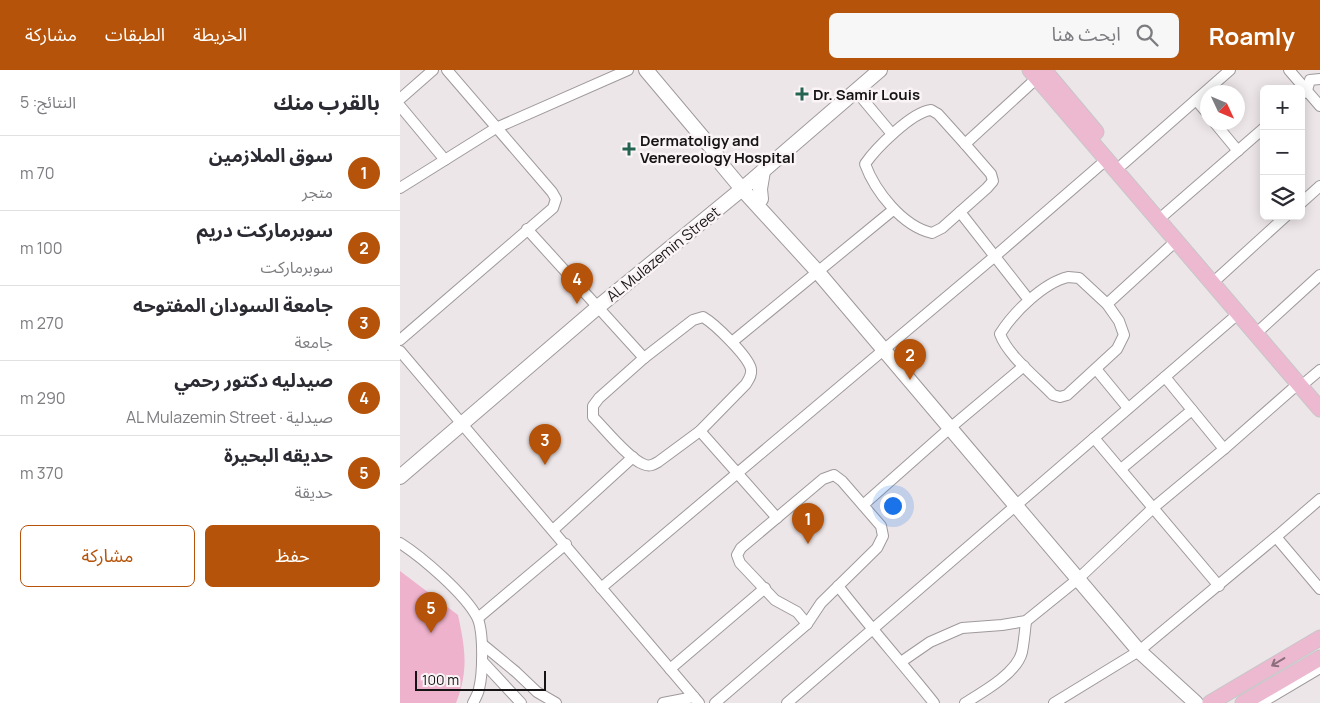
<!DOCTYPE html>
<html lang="ar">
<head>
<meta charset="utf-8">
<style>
	body { margin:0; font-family:Manrope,"Noto Sans Arabic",sans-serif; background:#f7f7f7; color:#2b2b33; direction:rtl }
	.controls { position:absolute; right:15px; top:15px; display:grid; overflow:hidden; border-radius:8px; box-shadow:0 2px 12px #0003 }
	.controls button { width:45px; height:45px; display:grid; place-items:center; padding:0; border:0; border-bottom:1px solid #e1e1e2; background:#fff; color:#2b2b33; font:25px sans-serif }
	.compass { position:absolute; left:800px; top:15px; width:45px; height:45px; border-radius:50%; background:#fff; box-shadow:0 2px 12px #0003; rotate:134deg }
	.scale { position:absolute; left:15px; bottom:12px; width:131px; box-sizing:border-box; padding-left:5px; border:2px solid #151314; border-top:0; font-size:14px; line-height:18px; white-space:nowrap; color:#151314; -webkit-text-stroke:4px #faf4f6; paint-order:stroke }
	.you { position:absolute; left:492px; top:435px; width:18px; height:18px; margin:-12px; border:4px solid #fff; border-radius:50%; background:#1a73e8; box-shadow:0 0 0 8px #1a73e833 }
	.badge { display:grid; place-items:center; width:32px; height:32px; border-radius:50%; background:#b45309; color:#fff; font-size:16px; font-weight:700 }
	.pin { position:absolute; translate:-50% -41px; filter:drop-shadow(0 1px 2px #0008) }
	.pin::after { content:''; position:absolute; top:26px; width:18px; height:15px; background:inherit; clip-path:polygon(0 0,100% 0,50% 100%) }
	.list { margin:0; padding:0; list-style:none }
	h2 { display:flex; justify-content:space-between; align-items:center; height:65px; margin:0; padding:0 20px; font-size:21px }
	h2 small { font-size:16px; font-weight:400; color:#7c7c81 }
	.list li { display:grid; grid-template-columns:32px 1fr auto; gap:15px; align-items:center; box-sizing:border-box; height:75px; padding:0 20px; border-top:1px solid #e1e1e2 }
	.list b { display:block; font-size:19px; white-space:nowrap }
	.list p { margin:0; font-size:16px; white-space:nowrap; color:#7c7c81 }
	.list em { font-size:16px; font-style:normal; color:#7c7c81 }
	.actions { display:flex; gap:10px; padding:15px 20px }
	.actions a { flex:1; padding:11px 0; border:1px solid #b45309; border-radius:8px; text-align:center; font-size:18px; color:#b45309 }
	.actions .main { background:#b45309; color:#fff }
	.icon { flex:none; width:28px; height:28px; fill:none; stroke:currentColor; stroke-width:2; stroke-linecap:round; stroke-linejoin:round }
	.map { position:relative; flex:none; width:920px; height:633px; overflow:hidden; direction:ltr }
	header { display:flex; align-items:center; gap:30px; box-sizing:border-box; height:70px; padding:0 25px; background:#b45309; color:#fff }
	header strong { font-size:24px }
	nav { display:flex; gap:28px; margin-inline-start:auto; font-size:18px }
	.search { width:350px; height:45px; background:#f7f7f7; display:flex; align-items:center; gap:12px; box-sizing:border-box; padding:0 18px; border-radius:8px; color:#7c7c81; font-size:19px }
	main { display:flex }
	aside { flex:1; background:#fff }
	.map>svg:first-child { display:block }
	.green { fill:#eeb2cc }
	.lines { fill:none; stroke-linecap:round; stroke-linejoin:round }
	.street-casing { stroke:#9f999b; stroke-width:12 }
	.secondary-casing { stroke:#9f999b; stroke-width:16 }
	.primary-casing { stroke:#c7c6c7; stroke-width:17 }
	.street { stroke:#fff; stroke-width:10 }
	.secondary { stroke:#fff; stroke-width:14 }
	.primary { stroke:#edb9d1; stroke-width:15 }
	.oneway { stroke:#8c6e7c }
	.poi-dot { fill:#236350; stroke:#faf4f6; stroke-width:2 }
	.labels { text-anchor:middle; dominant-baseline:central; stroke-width:5; stroke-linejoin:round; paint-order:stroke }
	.poi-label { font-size:15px; font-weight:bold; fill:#151314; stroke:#faf4f6; text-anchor:start }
	.street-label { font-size:15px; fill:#151314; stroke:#faf4f6 }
</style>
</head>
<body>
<header>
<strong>Roamly</strong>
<div class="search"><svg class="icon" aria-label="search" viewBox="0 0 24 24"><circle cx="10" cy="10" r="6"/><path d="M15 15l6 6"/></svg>ابحث هنا</div>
<nav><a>الخريطة</a><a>الطبقات</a><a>مشاركة</a></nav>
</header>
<main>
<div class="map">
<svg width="920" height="633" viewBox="0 0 920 633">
	<rect width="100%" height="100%" fill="#ede6e9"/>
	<path class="green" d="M 0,501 L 58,545 C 65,578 69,600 56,633 L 0,633 Z"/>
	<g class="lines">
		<defs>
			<g id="street">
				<polyline points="889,0 920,36"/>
				<polyline points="456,21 492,64"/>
				<polyline points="901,25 907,20 910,10 920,9"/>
				<polyline points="0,29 33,0"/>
				<polyline points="796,30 808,44"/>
				<polyline points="0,36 45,90"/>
				<path d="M 531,40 L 538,44 L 565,74 L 591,104 L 593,111 L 587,118 L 542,158 L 532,163 C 502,156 475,121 465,94 C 476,78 512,42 531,40 Z"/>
				<polyline points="814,52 838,81"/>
				<polyline points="565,74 637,8"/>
				<polyline points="723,94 830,0"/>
				<polyline points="0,118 96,58 228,0"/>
				<polyline points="901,133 920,116"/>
				<polyline points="560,142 629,230"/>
				<polyline points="765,144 864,58"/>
				<polyline points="127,159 244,288"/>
				<path d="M 668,207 L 679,208 L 707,234 L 719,251 L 724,265 L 717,279 L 667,325 L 660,327 L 653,325 C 637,308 608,286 600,264 C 613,243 643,213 668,207 Z"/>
				<polyline points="819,207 886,146"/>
				<polyline points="707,234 776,171"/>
				<path d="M 303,247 C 315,254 348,286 351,299 C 352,305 349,309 346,314 L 300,361 L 258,392 C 253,395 249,397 243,394 C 228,388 205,359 193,347 L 193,336 L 199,328 L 244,288 L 293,250 Z"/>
				<polyline points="862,258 920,205"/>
				<polyline points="0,270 153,138 156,129 152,122 47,0"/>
				<polyline points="332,272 493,140"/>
				<polyline points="0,281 299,633"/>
				<polyline points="696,299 728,338"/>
				<polyline points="765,307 824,379"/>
				<polyline points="907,311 920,300"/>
				<polyline points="300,361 377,448"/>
				<polyline points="694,368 819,516"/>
				<polyline points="721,399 792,340"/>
				<polygon points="434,405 442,411 481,456 483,466 477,478 421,533 407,554 397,542 375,530 340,493 337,485 341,478 423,409"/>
				<polyline points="463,435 550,358 624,296"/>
				<polyline points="153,460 233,387"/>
				<polyline points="876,467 920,519"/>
				<path d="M 0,473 C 22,487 65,524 77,547 C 84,561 83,603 79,619 C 78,624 75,629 73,633"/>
				<path d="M 438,516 C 469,556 502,593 534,633"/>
				<polyline points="201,518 594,187 706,90"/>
				<polyline points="78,548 166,474"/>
				<polyline points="82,574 116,602 137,622 156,633"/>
				<polyline points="82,591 121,633"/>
				<polyline points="501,592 530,572 562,558 602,555 626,551 678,509 753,438 824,379 898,314"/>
				<polyline points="270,599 365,518"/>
				<polyline points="263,633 294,627"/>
				<polyline points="315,633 407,554"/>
				<polyline points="387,633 839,243"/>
				<path d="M 565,633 C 583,622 617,603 622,582 C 624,572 625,561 626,551"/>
				<polyline points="654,633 739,581 876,467 920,429"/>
				<polyline points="861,633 920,598"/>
			</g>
			<g id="secondary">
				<polyline points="246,0 315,82 322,95 342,119 417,201 739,581 796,633"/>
				<polyline points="361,129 360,119 363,101"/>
				<polyline points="0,407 198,237 342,119 480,0"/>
			</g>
			<g id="primary">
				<polyline points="630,0 920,339"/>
				<polyline points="644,0 696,62"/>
				<polyline points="810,633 920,568"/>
				<polyline points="843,633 920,588"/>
			</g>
		</defs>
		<use href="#street" class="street-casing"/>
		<use href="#secondary" class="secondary-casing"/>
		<use href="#primary" class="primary-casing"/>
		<use href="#street" class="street"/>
		<use href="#secondary" class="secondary"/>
		<use href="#primary" class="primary"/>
	</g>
	<defs><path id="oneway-shaft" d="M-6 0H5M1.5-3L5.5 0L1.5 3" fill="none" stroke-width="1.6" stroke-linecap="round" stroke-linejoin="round" transform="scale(1.25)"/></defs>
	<use class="oneway" href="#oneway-shaft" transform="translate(878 592) rotate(149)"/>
	<g class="poi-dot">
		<path d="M399.5 16.5h5v5h5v5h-5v5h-5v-5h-5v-5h5z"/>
		<path d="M226.5 71.5h5v5h5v5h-5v5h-5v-5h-5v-5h5z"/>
	</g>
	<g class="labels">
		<g class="poi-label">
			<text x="413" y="24">Dr. Samir Louis</text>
			<text x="240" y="70">Dermatoligy and<tspan x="240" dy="17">Venereology Hospital</tspan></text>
		</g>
		<g class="street-label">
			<text transform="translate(263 184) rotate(-39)">AL Mulazemin Street</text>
		</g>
	</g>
</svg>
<div class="controls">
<button>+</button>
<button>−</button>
<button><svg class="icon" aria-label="layers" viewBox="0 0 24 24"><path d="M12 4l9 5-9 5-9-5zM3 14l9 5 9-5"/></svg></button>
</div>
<svg class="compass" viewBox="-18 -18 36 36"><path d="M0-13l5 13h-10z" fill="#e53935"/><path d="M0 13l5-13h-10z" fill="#7c7c81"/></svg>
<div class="scale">100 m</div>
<div class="you"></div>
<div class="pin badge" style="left:408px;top:474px">1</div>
<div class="pin badge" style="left:510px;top:310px">2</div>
<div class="pin badge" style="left:145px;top:395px">3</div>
<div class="pin badge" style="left:177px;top:234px">4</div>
<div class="pin badge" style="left:31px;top:563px">5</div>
</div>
<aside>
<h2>بالقرب منك<small>النتائج: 5</small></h2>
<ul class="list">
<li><span class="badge">1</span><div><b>سوق الملازمين</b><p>متجر</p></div><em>70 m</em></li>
<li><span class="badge">2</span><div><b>سوبرماركت دريم</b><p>سوبرماركت</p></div><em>100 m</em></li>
<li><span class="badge">3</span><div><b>جامعة السودان المفتوحه</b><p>جامعة</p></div><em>270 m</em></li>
<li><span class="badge">4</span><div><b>صيدليه دكتور رحمي</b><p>صيدلية · AL Mulazemin Street</p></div><em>290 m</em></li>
<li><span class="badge">5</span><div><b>حديقه البحيرة</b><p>حديقة</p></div><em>370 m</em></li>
</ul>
<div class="actions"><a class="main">حفظ</a><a>مشاركة</a></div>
</aside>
</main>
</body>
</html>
